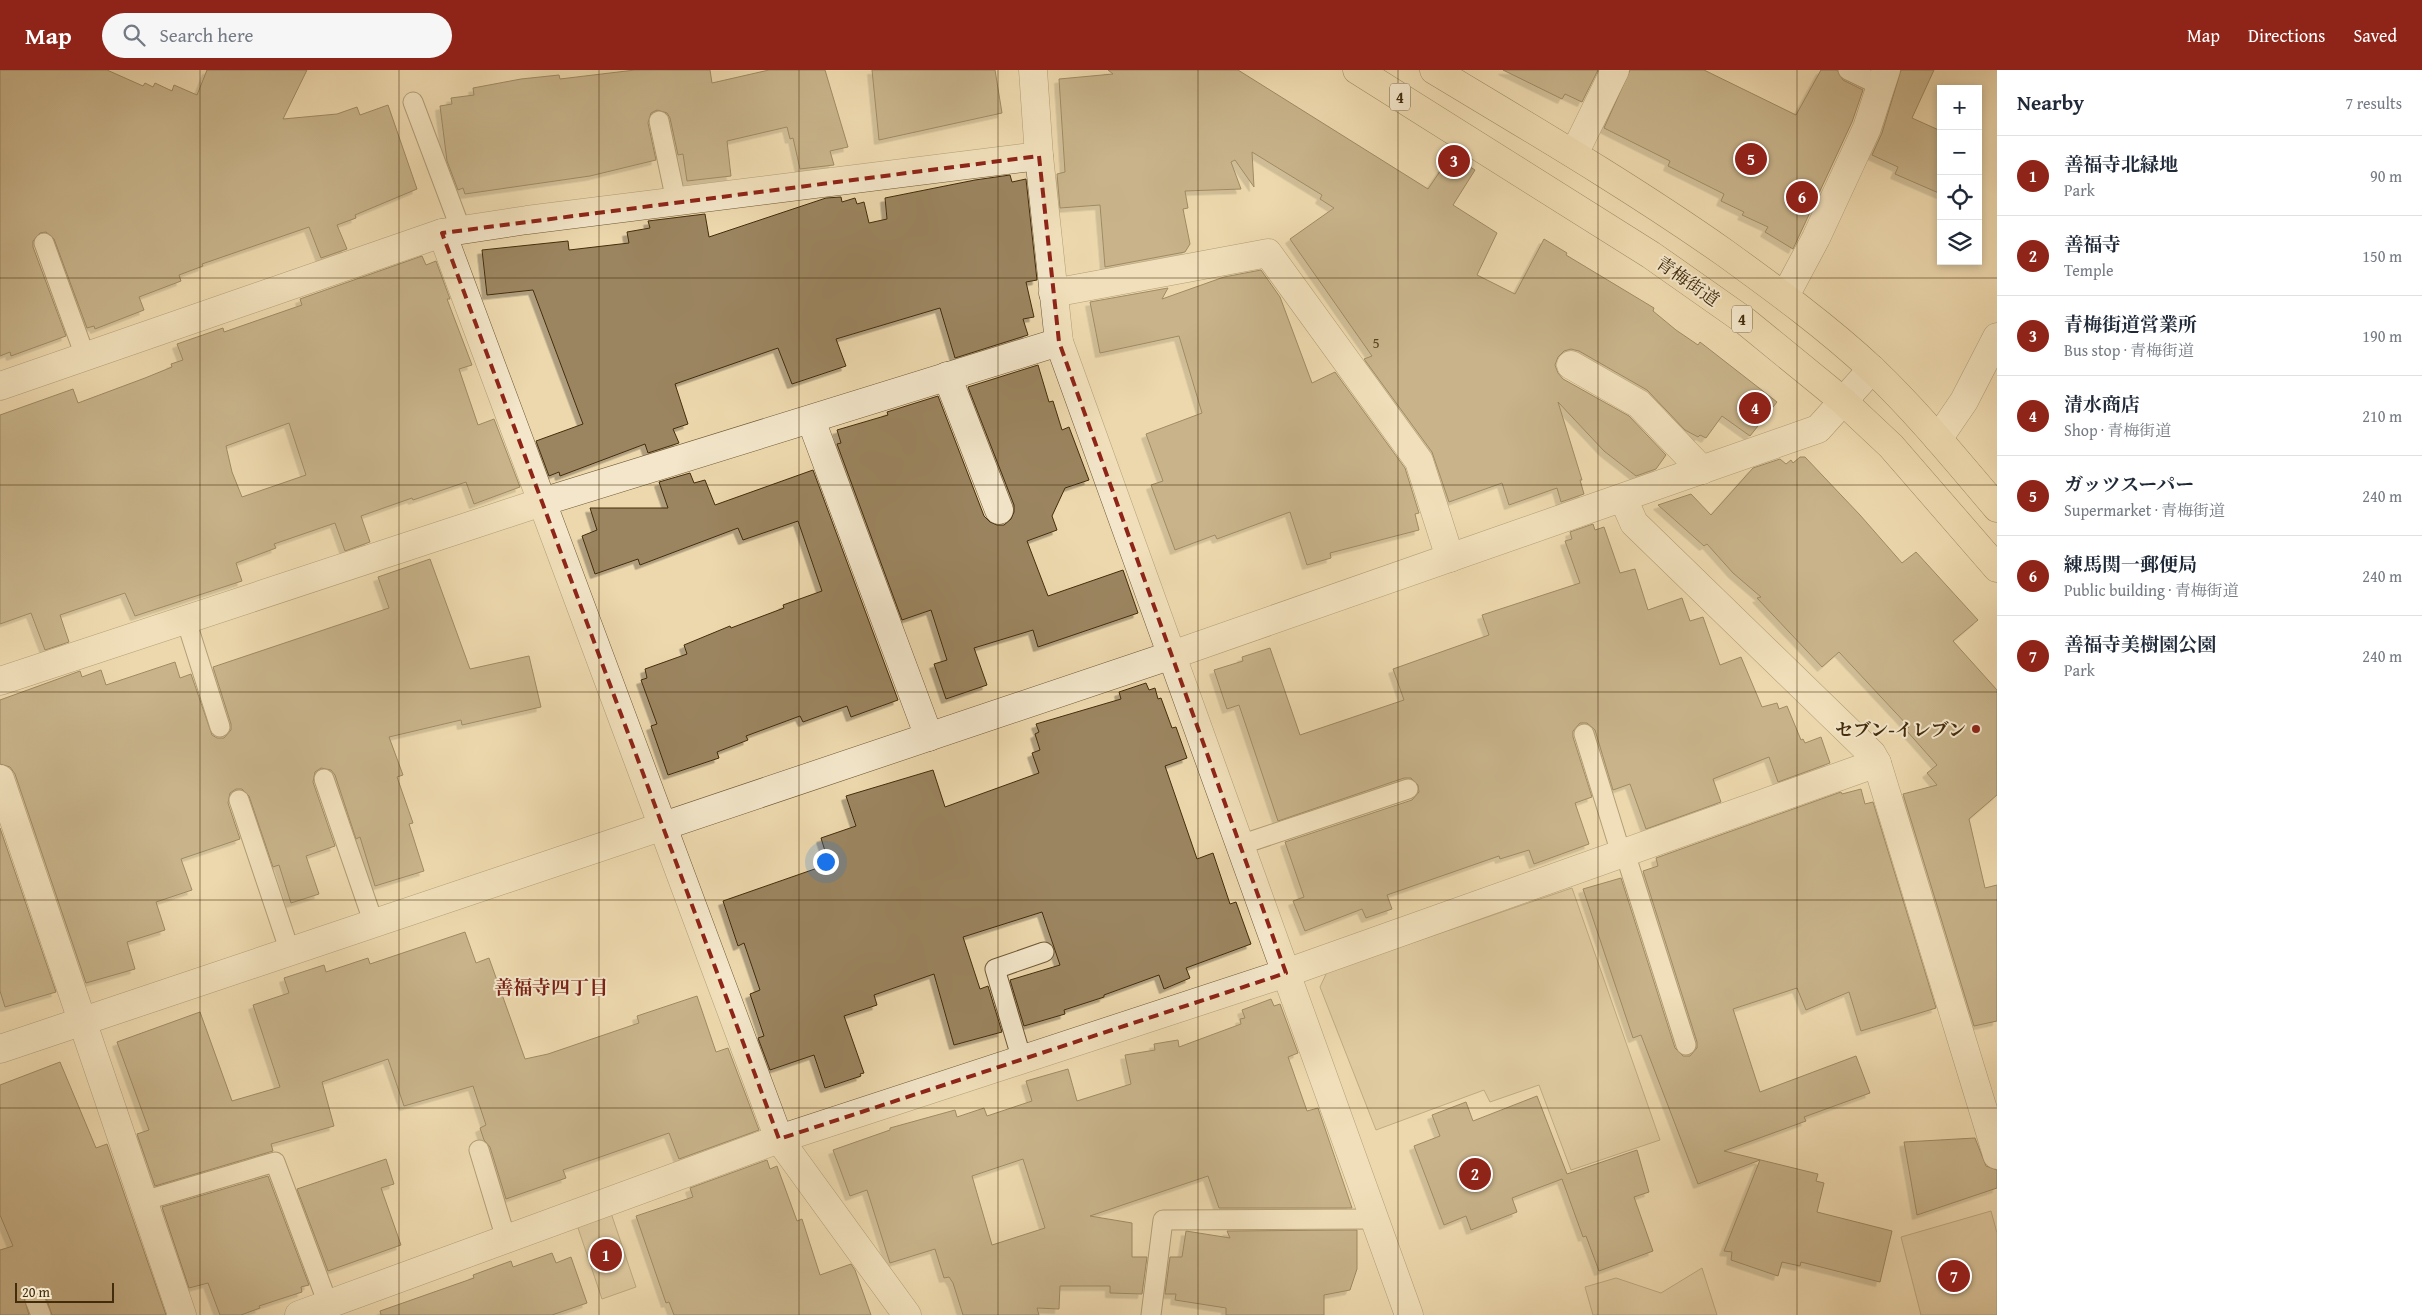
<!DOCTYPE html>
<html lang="en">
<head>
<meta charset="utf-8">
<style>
	body { margin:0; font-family:"Gentium Book Plus","Noto Serif JP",serif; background:#f6f6f7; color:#1f2937 }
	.controls { position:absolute; right:15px; top:15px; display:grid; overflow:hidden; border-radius:0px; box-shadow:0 2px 8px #0003 }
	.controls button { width:45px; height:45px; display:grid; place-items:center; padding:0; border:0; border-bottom:1px solid #e0e1e3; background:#fff; color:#1f2937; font:25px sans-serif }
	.scale { position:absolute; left:15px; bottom:12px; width:99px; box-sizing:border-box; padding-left:5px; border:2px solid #432c0c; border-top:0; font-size:14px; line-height:18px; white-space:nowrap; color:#432c0c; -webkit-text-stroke:4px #f3e6ca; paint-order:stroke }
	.you { position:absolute; left:825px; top:791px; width:18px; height:18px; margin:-12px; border:4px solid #fff; border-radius:50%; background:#1a73e8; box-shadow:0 0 0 8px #1a73e833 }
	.badge { display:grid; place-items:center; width:32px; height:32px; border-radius:50%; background:#8f2418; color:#fff; font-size:16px; font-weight:700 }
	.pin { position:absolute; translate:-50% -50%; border:2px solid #fff; box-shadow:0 1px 5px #0006 }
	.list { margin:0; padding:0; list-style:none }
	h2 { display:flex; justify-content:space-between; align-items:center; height:65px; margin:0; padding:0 20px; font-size:21px }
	h2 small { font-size:16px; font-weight:400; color:#747a83 }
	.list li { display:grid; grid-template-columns:32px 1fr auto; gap:15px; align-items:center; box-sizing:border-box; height:80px; padding:0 20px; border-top:1px solid #e0e1e3 }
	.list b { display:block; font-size:19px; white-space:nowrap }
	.list p { margin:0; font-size:16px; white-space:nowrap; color:#747a83 }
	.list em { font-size:16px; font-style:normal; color:#747a83 }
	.icon { flex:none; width:28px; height:28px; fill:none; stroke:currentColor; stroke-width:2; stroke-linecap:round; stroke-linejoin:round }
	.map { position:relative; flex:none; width:1997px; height:1245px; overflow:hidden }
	header { display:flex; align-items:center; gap:30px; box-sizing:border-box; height:70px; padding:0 25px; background:#8f2418; color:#fff }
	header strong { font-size:24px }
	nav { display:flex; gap:28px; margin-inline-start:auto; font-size:18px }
	.search { width:350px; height:45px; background:#f6f6f7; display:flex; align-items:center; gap:12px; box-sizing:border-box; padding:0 18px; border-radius:28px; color:#747a83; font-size:19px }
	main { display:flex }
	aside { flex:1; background:#fff }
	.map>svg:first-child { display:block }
	.green { fill:#d0bb92; stroke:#8a744f }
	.building { fill:#9b8560; stroke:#432c0c; fill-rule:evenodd; filter:url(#shadow) }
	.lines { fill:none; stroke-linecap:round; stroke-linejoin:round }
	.service-casing { stroke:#6e5734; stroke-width:21 }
	.minor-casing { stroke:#6e5734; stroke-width:29 }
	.tertiary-casing { stroke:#6e5734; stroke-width:29 }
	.primary-casing { stroke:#432c0c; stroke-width:29 }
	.service { stroke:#f3e6ca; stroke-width:19 }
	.minor { stroke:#f3e6ca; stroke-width:28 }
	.tertiary { stroke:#f3e6ca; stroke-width:28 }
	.primary { stroke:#edd8ad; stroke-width:28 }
	.marked { fill:none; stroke:#8f2418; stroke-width:4; stroke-dasharray:10 6; stroke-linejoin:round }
	.grid { fill:none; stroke:#432c0c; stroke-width:1; stroke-opacity:0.55 }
	.poi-dot { fill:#8f2418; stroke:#f3e6ca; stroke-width:2 }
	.labels { text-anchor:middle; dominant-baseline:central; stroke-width:4; stroke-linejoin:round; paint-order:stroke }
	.number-label { font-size:15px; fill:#594221 }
	.shield { fill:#f3e6ca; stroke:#786445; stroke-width:1 }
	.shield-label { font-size:16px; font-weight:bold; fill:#432c0c }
	.street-label { font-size:18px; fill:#432c0c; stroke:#f3e6ca }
	.poi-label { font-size:18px; font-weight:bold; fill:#432c0c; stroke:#f3e6ca; text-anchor:end }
	.neighbourhood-label { font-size:19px; font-weight:bold; fill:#7a1f14; stroke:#f3e6ca }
</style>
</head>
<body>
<header>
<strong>Map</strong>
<div class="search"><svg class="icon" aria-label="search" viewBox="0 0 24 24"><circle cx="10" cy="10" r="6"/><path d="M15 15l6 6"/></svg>Search here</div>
<nav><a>Map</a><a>Directions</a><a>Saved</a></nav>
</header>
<main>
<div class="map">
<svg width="1997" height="1245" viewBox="0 0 1997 1245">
	<defs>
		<filter id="shadow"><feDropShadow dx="-4.5" dy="4.5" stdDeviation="0" flood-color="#0004"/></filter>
	</defs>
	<rect width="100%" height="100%" fill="#edd8ad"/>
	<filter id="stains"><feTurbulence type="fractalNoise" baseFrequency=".004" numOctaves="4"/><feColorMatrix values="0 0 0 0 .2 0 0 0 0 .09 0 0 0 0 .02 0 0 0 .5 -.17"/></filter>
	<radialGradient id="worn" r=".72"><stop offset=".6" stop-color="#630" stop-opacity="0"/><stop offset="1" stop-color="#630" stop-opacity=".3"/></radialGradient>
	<g class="green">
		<polygon points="1572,818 1660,1070 1571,1100 1539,1015 1490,1032 1484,1020 1376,1060 1320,917 1327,902"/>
		<polygon points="610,1140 636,1217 602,1229 576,1152"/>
		<polygon points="1991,1141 1997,1163 1997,1245 1921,1245 1901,1167"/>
		<polygon points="1702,1198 1717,1245 1593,1245 1585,1217 1616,1208 1661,1223"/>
	</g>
	<g class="building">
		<polygon points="0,0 107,0 143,16 145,13 153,17 155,13 172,21 174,15 197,25 207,0 307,0 283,49 337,44 357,37 360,45 388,35 417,119 355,145 356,148 337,155 347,179 321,188 309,157 202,194 203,196 179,205 181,211 139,227 144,240 95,259 94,256 87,258 54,169 46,162 40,163 33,171 33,177 66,266 11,286 10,282 0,286"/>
		<polygon points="635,0 710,0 712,13 769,0 825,0 848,77 830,81 834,95 800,99 793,68 790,69 787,57 727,71 731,106 687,111 683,84 678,85 670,48 667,43 657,40 651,43 648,53 656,90 590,106 465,124 463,118 458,120 447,91 440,36 452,34 451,28 474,25 473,18 521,9 559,5 560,9"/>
		<polygon points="872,0 995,0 1002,43 879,70"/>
		<polygon points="1108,0 1238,0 1428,119 1451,85 1475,100 1453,135 1497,163 1477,205 1515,224 1544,169 1567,183 1566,185 1654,238 1653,241 1676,260 1698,275 1700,272 1777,332 1750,366 1722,346 1706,368 1700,365 1698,367 1685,360 1647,320 1579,281 1571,279 1564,281 1558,287 1555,295 1558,303 1563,309 1629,346 1666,385 1656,399 1636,406 1604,381 1558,332 1582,410 1580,410 1584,424 1561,432 1557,418 1509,435 1502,413 1449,432 1432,382 1364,289 1372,286 1290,169 1334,138 1320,129 1322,125 1252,82 1254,117 1235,90 1231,92 1241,119 1185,121 1188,138 1183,139 1190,174 1185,182 1105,197 1100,135 1060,138 1057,104 1065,102 1059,9 1113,4"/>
		<polygon points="1503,0 1598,0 1582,32 1565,24 1562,29"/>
		<polygon points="1630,0 1704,0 1796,45 1821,0 1837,0 1843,10 1863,20 1852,52 1793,179 1765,162 1768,157 1742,145 1744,142 1721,131 1724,124 1668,96 1670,91 1604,58"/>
		<polygon points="1901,0 1934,0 1912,48 1941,61 1941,124 1895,104 1898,97 1872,85 1882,63"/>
		<polygon points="1010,105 1012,112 1026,109 1037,210 1026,212 1034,247 1023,249 1028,265 955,288 940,238 836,269 846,296 792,314 778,278 675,314 688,354 673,359 679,373 648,383 645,374 560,406 559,402 549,406 536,371 583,354 533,220 487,225 482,180 568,171 569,180 629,173 627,162 650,158 648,151 705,144 709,167 826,128 841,127 842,132 855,128 857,134 864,132 869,153 887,149 885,128 975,110"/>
		<path d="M 422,186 L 426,195 L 436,191 L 450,229 L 447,229 L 472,295 L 459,299 L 478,355 L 494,349 L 520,417 L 474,434 L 466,412 L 413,430 L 412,428 L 361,446 L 370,472 L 345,481 L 335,453 L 274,474 L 276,478 L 236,493 L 242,511 L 135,546 L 125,523 L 60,545 L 69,572 L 45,580 L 31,543 L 0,554 L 0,345 L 73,319 L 78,333 L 145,308 L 172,297 L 171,294 L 183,290 L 177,274 L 223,258 L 224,262 L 302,235 L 300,229 ZM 289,353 L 306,405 L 242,427 L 232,402 L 226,376 Z"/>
		<polygon points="1261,200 1280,227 1312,313 1335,302 1405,398 1419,443 1415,444 1419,460 1330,483 1331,488 1307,495 1290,442 1217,469 1215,465 1175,480 1151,415 1163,411 1146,364 1202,343 1179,266 1100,283 1090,232 1168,218 1162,229 1224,207"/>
		<polygon points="1038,295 1049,332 1053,331 1062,360 1069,357 1089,410 1065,418 1052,446 1057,460 1027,471 1048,526 1123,500 1138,543 1038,577 1033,560 974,578 987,615 946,629 934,594 947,590 931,540 902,550 837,374 841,373 837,360 888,345 887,342 938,326 984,446 990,452 997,455 1004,455 1011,449 1014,442 1014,435 968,317"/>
		<polygon points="1800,387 1805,387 1860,445 1902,493 1916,482 1978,550 1953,571 1997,620 1997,725 1969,749 1985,818 1997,815 1997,951 1974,956 1903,724 1937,715 1927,703 1937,695 1906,660 1909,657 1839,582 1822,597 1757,528 1761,527 1733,503 1707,474 1704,476 1658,435 1691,424 1711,445 1753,398 1780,389 1786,394 1791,390 1793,393"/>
		<polygon points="813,400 898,630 851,647 847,636 803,652 800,646 746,666 748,670 717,682 719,688 668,705 651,656 657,654 641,610 647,608 645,599 687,584 684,575 730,556 731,558 784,538 783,535 822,521 798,451 743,470 738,458 640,495 638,489 595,504 582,466 597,460 590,438 668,438 659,412 690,403 694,413 705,410 715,435"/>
		<polygon points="1593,454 1595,460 1604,457 1620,503 1635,499 1648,540 1682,528 1690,551 1703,547 1720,595 1741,587 1762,637 1777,633 1779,639 1787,636 1801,670 1803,669 1805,673 1821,667 1830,693 1778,712 1769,687 1713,709 1721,732 1646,759 1630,714 1613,720 1595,660 1587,653 1580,653 1573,661 1573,667 1592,727 1575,733 1589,774 1534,794 1529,780 1500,789 1499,786 1387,825 1392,839 1366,848 1362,839 1305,861 1293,831 1304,827 1285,772 1412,730 1419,722 1418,715 1411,708 1404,708 1278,751 1239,635 1227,639 1214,600 1243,591 1242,587 1270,578 1300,665 1404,630 1393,599 1489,565 1482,545 1580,513 1565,471 1572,469 1570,462"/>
		<polygon points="430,489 470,599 529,586 541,637 462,655 461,650 389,667 403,705 397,707 413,753 409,754 424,801 375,816 360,767 356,769 335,705 331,700 321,698 315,702 313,712 335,776 306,786 319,824 291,833 279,795 273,797 249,726 242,719 236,719 230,723 228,733 240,769 181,789 192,820 156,832 165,860 127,872 135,899 86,913 15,704 10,697 0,694 0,630 80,601 82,607 101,600 106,615 175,592 180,608 191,604 212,665 217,668 224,668 231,660 231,654 213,597 389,538 378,507"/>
		<polygon points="1146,613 1149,620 1155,618 1158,629 1161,628 1172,658 1176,657 1187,688 1165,696 1197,789 1213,783 1230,834 1236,832 1251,874 1186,898 1190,908 1164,919 1159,905 1104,925 1104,927 1064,940 1065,944 1024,956 1010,910 1060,895 1042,842 963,867 980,919 988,916 1002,962 954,975 934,904 874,925 877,935 844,946 864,1003 860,1004 861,1006 825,1018 814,985 770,1000 758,968 764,966 750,924 760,920 744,873 738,876 723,831 829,794 821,768 856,756 846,726 933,700 945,737 1039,703 1032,683 1040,680 1035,664 1039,662 1036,654 1121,629 1119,622"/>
		<polygon points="1861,719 1865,734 1873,732 1936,938 1861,961 1849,922 1806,940 1797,918 1733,939 1760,1022 1856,986 1870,1023 1804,1047 1806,1051 1724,1081 1818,1104 1816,1111 1824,1113 1817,1142 1892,1161 1880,1212 1801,1192 1800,1196 1782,1192 1778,1206 1731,1190 1732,1182 1724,1181 1760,1090 1698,1114 1641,965 1633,968 1583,819 1621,808 1675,978 1683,986 1690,986 1697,978 1697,972 1643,801 1658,796 1656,788 1841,722 1842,724"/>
		<polygon points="0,758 56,922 5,937 0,921"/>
		<polygon points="465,862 476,893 489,888 525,989 548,984 639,953 637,946 697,926 716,982 728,978 759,1060 679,1089 669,1063 563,1100 566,1108 506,1129 490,1077 484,1070 480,1058 486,1055 473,1016 404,1036 388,989 322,1012 334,1056 271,1074 273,1081 155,1116 137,1064 149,1060 117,972 200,942 232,1031 280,1017 253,935 289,923 284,908 324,895 326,902 368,888 370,894"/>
		<path d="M 1271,929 L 1274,936 L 1280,934 L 1298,983 L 1288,987 L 1307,1041 L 1318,1038 L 1352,1138 L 1219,1138 L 1208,1106 L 1090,1146 L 1132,1153 L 1132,1187 L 1147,1187 L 1142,1224 L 1110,1223 L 1110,1216 L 1060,1216 L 1059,1239 L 1037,1238 L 1039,1245 L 963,1245 L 953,1213 L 949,1207 L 944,1208 L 935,1179 L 890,1193 L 867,1120 L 850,1126 L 833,1080 L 890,1060 L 890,1058 L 955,1040 L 957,1047 L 984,1038 L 987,1046 L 1032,1031 L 1026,1011 L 1068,999 L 1077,1031 L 1131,1014 L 1125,985 L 1155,980 L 1154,974 L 1178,970 L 1179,977 L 1241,954 L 1240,949 L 1245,948 L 1242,940 ZM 1023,1089 L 1045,1158 L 992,1175 L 972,1106 Z"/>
		<polygon points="60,992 96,1078 107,1074 166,1245 52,1245 45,1225 36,1219 27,1223 24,1228 29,1245 0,1245 0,1180 13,1176 0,1145 0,1015"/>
		<polygon points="1537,1026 1567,1104 1637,1080 1649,1122 1634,1127 1653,1181 1599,1201 1586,1166 1583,1167 1562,1109 1512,1128 1517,1142 1471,1160 1466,1146 1444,1155 1414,1076 1440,1066 1432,1045 1466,1032 1473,1051"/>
		<polygon points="1975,1068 1986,1096 1997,1100 1997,1118 1917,1145 1904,1072"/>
		<polygon points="386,1089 394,1114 381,1118 401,1175 328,1201 297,1119"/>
		<polygon points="767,1090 770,1099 777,1096 797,1151 802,1149 820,1205 851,1194 855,1200 871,1245 674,1245 669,1232 666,1233 636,1146 693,1127 690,1118"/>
		<polygon points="268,1106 309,1215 301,1217 302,1222 259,1236 260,1238 241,1245 220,1245 208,1213 189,1218 162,1137"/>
		<polygon points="1357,1160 1357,1199 1350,1220 1324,1225 1324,1245 1226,1245 1226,1238 1175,1230 1176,1224 1165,1224 1170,1187 1182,1187 1186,1161 1230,1168 1227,1161"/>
		<polygon points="552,1183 556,1193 571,1187 587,1233 552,1245 381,1245 380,1241 474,1208 473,1205 511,1191 513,1197"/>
	</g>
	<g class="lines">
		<defs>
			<g id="service">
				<polyline points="1848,0 1881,16"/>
				<polyline points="413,32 461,160"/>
				<polyline points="659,51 676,131"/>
				<polyline points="44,173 85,286"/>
				<polyline points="186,550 220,657"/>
				<polyline points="1584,664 1619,777 1625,783 1686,975"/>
				<polyline points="324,709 374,854"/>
				<polyline points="239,730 290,882"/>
				<polyline points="1240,775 1408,719"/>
				<polyline points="1022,990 995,899 1044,882"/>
				<polyline points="479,1080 506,1169"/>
				<polyline points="143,1131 275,1092 328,1234"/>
				<polyline points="35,1230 41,1245"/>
				<polyline points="1151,1245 1163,1150 1374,1149"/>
			</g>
			<g id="minor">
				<polyline points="1574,84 1615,0"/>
				<polyline points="442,163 779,1069 907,1245"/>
				<polyline points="1053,223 1268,183 1419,391 1450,488"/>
				<polyline points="1785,226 1816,168 1867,58 1886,0"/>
				<polyline points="1571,295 1639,334 1702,400"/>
				<polyline points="947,306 999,440"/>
				<polyline points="0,316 442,163 527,150 1039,86"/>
				<polyline points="811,350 929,667"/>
				<polyline points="1938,369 1964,331 1997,267"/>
				<polyline points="1623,428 1634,453 1872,684 1877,693 1997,1085"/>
				<polyline points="0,611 542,432 1059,272"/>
				<polyline points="0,709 182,1245"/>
				<polyline points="299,1245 779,1069 1286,903 1877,693"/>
			</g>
			<g id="tertiary">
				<polyline points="1033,0 1039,86 1059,272 1409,1245"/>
				<polyline points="0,979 1172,585 1818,359 1872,299"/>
			</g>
			<g id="primary">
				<polyline points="1357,0 1651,185 1745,251 1843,331 1891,376 1997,498"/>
				<path d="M 1434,0 C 1532,59 1631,117 1725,183 C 1776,220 1827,257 1873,300 C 1918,343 1957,391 1997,438"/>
			</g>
		</defs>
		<use href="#service" class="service-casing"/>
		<use href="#minor" class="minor-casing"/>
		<use href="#tertiary" class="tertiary-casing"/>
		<use href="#primary" class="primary-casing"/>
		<use href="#service" class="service"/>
		<use href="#minor" class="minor"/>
		<use href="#tertiary" class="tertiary"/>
		<use href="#primary" class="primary"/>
	</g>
	<path d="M0 0H1997V1245H0ZM 1039,86 L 1059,272 L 1286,903 L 779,1069 L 442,163 Z" fill="#edd8ad" fill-opacity=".55" fill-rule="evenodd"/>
	<path class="marked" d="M 1039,86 L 1059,272 L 1286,903 L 779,1069 L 442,163 Z"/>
	<path class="grid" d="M 200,0 L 200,1245M 399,0 L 399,1245M 599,0 L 599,1245M 799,0 L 799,1245M 998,0 L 998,1245M 1198,0 L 1198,1245M 1398,0 L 1398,1245M 1598,0 L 1598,1245M 1797,0 L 1797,1245M 0,208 L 1997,208M 0,415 L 1997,415M 0,622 L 1997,622M 0,830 L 1997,830M 0,1038 L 1997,1038"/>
	<circle class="poi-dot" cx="1976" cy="659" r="5"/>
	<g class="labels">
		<g class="number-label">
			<text x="1376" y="272">5</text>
		</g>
		<g class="shield">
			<rect x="1390" y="13.5" width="20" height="27" rx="4"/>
			<rect x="1732" y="235.5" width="20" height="27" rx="4"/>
		</g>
		<g class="shield-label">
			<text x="1400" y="27">4</text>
			<text x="1742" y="249">4</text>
		</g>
		<g class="street-label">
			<text transform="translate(1688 211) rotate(35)">青梅街道</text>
		</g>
		<g class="poi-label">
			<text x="1966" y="659">セブン-イレブン</text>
		</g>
		<g class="neighbourhood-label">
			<text x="551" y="917">善福寺四丁目</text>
		</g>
	</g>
	<rect width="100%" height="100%" filter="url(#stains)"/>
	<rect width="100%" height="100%" fill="url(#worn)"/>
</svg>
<div class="controls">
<button>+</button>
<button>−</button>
<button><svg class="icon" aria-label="locate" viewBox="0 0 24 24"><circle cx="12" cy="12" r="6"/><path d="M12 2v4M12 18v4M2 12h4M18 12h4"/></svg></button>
<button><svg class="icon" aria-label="layers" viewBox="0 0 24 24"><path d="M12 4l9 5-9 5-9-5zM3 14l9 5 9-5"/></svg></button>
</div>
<div class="scale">20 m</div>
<div class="you"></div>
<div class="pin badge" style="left:606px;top:1185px">1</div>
<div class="pin badge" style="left:1475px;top:1104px">2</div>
<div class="pin badge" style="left:1454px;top:91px">3</div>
<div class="pin badge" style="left:1755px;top:338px">4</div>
<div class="pin badge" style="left:1751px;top:89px">5</div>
<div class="pin badge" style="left:1802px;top:127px">6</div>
<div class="pin badge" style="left:1954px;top:1206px">7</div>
</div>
<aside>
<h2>Nearby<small>7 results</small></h2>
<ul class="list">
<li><span class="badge">1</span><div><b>善福寺北緑地</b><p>Park</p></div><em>90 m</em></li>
<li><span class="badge">2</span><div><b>善福寺</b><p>Temple</p></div><em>150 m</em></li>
<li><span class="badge">3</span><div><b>青梅街道営業所</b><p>Bus stop · 青梅街道</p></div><em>190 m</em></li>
<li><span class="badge">4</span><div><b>清水商店</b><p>Shop · 青梅街道</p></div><em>210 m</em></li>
<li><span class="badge">5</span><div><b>ガッツスーパー</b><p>Supermarket · 青梅街道</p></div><em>240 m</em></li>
<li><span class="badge">6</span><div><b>練馬関一郵便局</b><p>Public building · 青梅街道</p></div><em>240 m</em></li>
<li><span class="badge">7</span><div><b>善福寺美樹園公園</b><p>Park</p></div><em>240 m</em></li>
</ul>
</aside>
</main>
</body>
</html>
